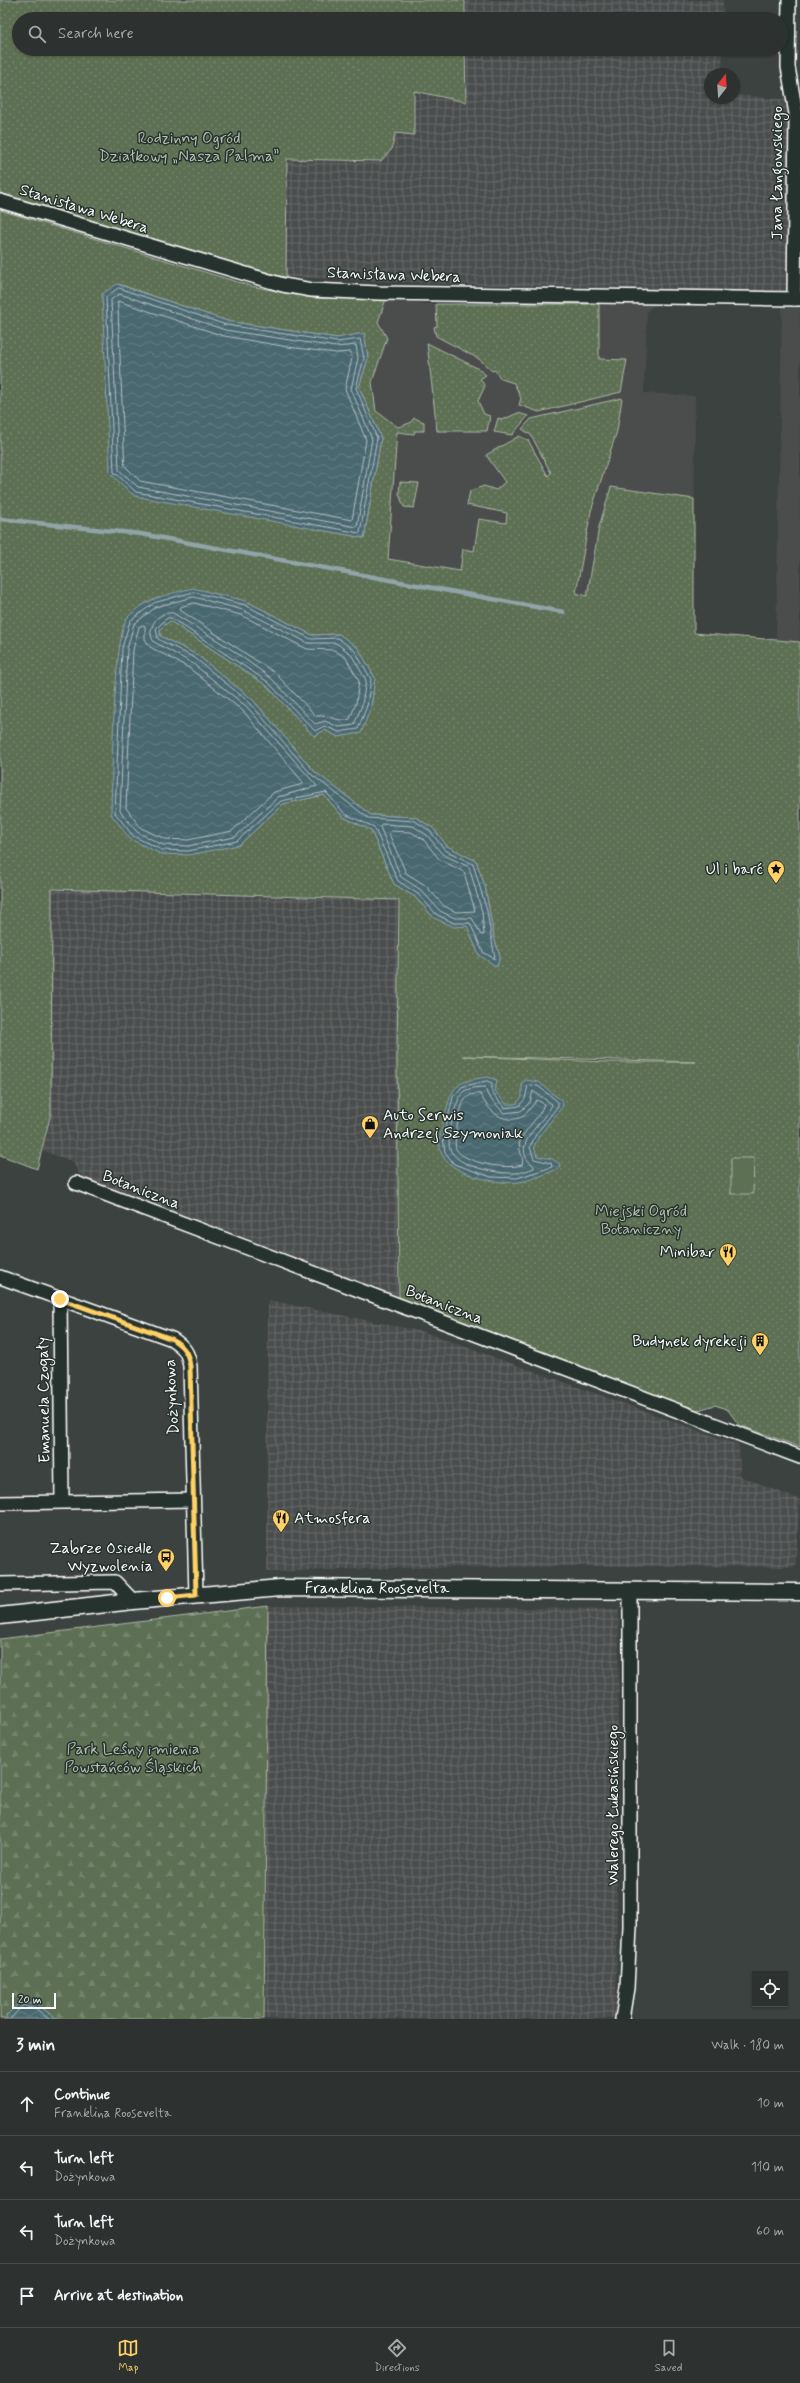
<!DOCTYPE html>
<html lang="en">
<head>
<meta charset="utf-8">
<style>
	body { margin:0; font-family:Mynerve,sans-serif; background:#393e3c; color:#f1f3f6 }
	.controls { position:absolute; right:12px; bottom:12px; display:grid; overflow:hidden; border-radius:0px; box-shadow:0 1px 3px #0004 }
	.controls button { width:36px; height:36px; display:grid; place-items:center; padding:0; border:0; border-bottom:1px solid #484d4c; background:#2d3230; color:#f1f3f6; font:20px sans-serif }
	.compass { position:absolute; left:704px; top:68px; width:36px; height:36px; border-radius:50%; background:#2d3230; box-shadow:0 1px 3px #0004; rotate:17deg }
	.scale { position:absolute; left:12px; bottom:10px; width:44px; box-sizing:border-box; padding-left:4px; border:2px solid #fff; border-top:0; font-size:11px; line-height:14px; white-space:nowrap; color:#fff; -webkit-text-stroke:3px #26332d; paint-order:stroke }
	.stop { position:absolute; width:12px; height:12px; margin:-9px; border:3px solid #ffd166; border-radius:50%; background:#fff }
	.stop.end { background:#ffd166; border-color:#fff; box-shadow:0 1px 4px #0008 }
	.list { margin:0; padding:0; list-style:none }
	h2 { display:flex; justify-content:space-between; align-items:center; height:52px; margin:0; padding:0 16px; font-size:17px }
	h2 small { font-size:13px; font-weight:400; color:#a7aaab }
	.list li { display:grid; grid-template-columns:26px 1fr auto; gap:12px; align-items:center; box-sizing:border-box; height:64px; padding:0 16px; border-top:1px solid #484d4c }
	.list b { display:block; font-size:15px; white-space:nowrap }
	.list p { margin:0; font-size:13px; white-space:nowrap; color:#a7aaab }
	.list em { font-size:13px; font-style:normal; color:#a7aaab }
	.icon { flex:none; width:22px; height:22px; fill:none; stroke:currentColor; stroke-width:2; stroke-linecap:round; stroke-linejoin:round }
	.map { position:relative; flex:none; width:800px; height:2019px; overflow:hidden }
	.search { position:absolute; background:#2d3230; box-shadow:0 1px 3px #0004; left:12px; right:12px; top:12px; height:44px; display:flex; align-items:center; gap:10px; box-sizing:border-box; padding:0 14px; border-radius:22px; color:#a7aaab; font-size:15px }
	.sheet { height:308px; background:#2d3230 }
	nav { display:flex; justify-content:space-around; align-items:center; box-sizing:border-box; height:56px; border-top:1px solid #484d4c; background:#2d3230; font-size:11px; color:#a7aaab }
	nav a { display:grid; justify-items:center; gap:2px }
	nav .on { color:#ffd166 }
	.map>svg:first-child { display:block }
	.built { fill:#4b4d4e }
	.industrial { fill:url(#industrial-grid) }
	.grass { fill:url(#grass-dots); stroke:#aeb8a9; fill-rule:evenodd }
	.forest { fill:url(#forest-firs); stroke:#aeb8a9 }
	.park { fill:#5d7053; stroke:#aeb8a9 }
	.water { fill:url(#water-waves); stroke:#92a4a9 }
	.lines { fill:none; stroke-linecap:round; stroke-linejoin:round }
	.shore { stroke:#b7c2c6; stroke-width:1 }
	.stream { stroke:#92a4a9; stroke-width:4.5 }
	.minor-casing { stroke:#fff; stroke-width:16 }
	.tertiary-casing { stroke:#fff; stroke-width:19 }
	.minor { stroke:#26332d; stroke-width:13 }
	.tertiary { stroke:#26332d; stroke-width:16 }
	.route { stroke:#ffd166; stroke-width:5 }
	.labels { text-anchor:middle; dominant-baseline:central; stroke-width:3; stroke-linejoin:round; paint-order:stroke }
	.park-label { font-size:16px; fill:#b6bfb2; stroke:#26332d }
	.street-label { font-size:16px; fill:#fff; stroke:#26332d }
	.poi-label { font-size:16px; fill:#fff; stroke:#26332d; text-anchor:end }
</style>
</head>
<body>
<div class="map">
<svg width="800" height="2019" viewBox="0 0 800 2019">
	<defs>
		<pattern id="industrial-grid" width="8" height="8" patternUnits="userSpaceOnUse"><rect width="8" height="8" fill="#4b4d4e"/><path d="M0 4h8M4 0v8" fill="none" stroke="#666869"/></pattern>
		<pattern id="grass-dots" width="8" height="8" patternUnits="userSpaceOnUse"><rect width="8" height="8" fill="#5d7053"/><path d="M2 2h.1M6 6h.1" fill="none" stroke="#75856d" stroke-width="1.8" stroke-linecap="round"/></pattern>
		<pattern id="forest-firs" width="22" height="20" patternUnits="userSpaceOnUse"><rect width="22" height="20" fill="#5d7053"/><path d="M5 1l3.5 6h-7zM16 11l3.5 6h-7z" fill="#75856d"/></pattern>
		<pattern id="water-waves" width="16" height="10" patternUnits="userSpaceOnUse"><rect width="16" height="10" fill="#4a6770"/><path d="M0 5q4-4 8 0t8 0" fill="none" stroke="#657e85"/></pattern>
	</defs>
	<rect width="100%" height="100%" fill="#3c4240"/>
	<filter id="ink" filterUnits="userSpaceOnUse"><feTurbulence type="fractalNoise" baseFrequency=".025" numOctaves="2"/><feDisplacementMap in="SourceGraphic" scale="8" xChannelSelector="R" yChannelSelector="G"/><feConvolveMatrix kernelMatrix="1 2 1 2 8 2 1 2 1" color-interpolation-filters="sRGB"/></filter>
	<g filter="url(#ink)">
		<g class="built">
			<polygon points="386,299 427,304 657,303 647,311 644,393 695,396 694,633 387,564 398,427 376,411 372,382 387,338 378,322"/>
			<polygon points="782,306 800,307 800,642 776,641"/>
		</g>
		<g class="industrial">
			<rect x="465" y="0" width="258" height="19"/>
			<polygon points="465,49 723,49 722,74 710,74 710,98 734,98 734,95 791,100 791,293 415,283 286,277 287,159 381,161 392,149 394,133 414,135 414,91 466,102"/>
			<polygon points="52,889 399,900 397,1055 399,1301 83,1180 72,1161 43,1151 51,1113"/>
			<polygon points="268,1300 424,1332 739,1445 740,1476 800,1500 795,1567 613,1566 390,1568 267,1572"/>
			<polygon points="268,1606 619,1609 616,2019 264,2019"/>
		</g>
		<g class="grass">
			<polygon points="0,0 465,0 465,19 19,19 19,49 465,49 466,102 414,91 414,135 395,133 392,149 381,161 287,159 286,277 279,276 0,193"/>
			<path d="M 0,210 L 251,286 L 313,298 L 386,299 L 378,322 L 387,338 L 372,382 L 376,411 L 398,427 L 410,423 L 414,418 L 424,422 L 424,431 L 415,431 L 414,434 L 397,432 L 388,559 L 460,571 L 463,549 L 474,551 L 479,519 L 506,523 L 507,513 L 467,505 L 470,491 L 484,486 L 496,490 L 505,482 L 486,455 L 519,436 L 528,440 L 548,476 L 551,473 L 531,435 L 522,429 L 531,419 L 622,398 L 617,431 L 591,511 L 576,593 L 587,596 L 599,527 L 611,487 L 694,499 L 694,633 L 800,642 L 800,1447 L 739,1425 L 728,1410 L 721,1407 L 715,1405 L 698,1410 L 399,1301 L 397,1055 L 399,900 L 52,889 L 51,1113 L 37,1169 L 0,1155 ZM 118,284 L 227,321 L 337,338 L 364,334 L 368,358 L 359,387 L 381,438 L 364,538 L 312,528 ZM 246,601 L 312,635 L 339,634 L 358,648 L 375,678 L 371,707 L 338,737 L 325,730 L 314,736 L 266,685 L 170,621 L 160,629 L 160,636 L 197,655 L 253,700 L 314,771 L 371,815 L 415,817 L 433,828 L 447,846 L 476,861 L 485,886 L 494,938 L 500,956 L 479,955 L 467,925 L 434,918 L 415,897 L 394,884 L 371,830 L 343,817 L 324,795 L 283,804 L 239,845 L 127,618 ZM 463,1056 L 696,1062 L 607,1062 Z"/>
			<polygon points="436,304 599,304 599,359 627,360 621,392 539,412 519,405 521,398 514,383 501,379 495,370 492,371 479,359 436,336 434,327 437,326"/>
			<polygon points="427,343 477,368 486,375 480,379 485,386 478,401 484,414 490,416 487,431 437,431"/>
			<polygon points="518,413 528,416 512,435 494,432 498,418 502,420"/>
			<polygon points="400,482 419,483 414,508 404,507 399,494"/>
		</g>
		<polygon class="forest" points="268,1606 264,2019 56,2019 37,2004 6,2016 7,2019 0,2019 0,1639"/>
		<polygon class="park" points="731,1158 754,1158 753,1194 731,1194"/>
		<g class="water">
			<polygon points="117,284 227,321 337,338 364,333 368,358 359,387 381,438 364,538 134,496 110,473 102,294"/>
			<path d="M 193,588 L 246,601 L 312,635 L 339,634 L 358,648 L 375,678 L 371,707 L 361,733 L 338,737 L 325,730 L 314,736 L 266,685 L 170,621 L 160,629 L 160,636 L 197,655 L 253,700 L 314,771 L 371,815 L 415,817 L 433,828 L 447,846 L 476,861 L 485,886 L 494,938 L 500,956 L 497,967 L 479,955 L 467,926 L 454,927 L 434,918 L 415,897 L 394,884 L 371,830 L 343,817 L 324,795 L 283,804 L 239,845 L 189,855 L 161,854 L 130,839 L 111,814 C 112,783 113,633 128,617 C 145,598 170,594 193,588 Z"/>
			<path d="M 488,1077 L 497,1080 L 495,1091 L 506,1104 L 516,1104 L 522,1097 L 522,1084 L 525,1080 L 539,1082 L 562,1101 L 563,1106 L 539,1136 L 534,1147 L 537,1156 L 552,1159 L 560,1164 L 559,1168 C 546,1174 532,1180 519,1182 C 499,1185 447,1174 441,1152 C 437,1140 442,1129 445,1116 C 452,1085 456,1081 488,1077 Z"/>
			<polygon points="21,2001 37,2004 56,2019 7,2019 6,2016"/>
		</g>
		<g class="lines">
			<g class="shore">
				<polygon points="119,288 226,325 337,342 360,339 364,358 356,388 377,438 360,533 136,492 114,472 106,297"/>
				<polygon points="120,294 225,330 336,347 356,345 358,358 351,389 372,439 357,527 138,487 119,470 111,300"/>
				<polygon points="118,301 224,336 288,347 336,353 351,352 352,358 345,389 366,440 352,520 140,481 125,466"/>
				<polygon points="194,592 245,605 311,639 338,638 355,651 371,679 367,706 358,729 339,732 324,726 315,731 268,682 171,618 167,618 156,629 158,639 195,658 250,703 311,774 368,818 415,821 430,831 445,850 473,864 487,911 495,959 483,952 470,923 454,923 437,915 418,894 398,881 374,827 345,814 326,792 281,801 237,841 188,851 162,850 133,836 115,813 122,648 130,621 154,603"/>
				<path d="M 194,597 L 243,610 L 308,643 L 336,643 L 351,654 L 366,680 L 362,705 L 354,725 L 339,727 L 325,721 L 315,724 L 271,678 L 228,647 L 173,613 C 157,611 145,630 154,642 L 192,663 L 247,707 L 317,786 L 278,797 L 235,837 L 188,846 L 163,845 L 137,832 L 120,811 L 127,649 L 134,624 L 156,607 Z"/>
				<path d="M 194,603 L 241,615 L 307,649 L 334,650 L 346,658 L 359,681 L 356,703 L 350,719 C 338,723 331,715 316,716 L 275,673 L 180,610 L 181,607 Z"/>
				<polygon points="143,625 145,626 145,639 150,647 189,668 243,711 303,782 303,784 274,792 232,831 188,840 165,839 141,828 126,808 133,650 139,627"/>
				<polygon points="382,824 413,826 427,835 442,854 469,867 482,912 484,935 481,935 472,918 455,918 440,911 421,890 401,877 380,827"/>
				<polygon points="391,831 411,832 423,839 439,859 464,872 475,911 456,912 444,906 425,885 406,873 389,834"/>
				<polygon points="487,1081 492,1083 492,1093 505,1108 519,1106 525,1099 528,1085 538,1086 558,1102 558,1106 536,1134 530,1147 534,1159 551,1163 552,1167 517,1178 491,1177 454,1164 445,1152 443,1138 453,1097 462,1087"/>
				<path d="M 485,1087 L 488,1096 L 504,1113 L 521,1111 L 530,1102 L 533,1091 L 552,1104 C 547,1121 506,1146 534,1166 L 534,1168 C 528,1170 522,1173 516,1173 C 499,1174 456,1167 450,1149 C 446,1139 456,1097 464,1091 C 470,1088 479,1087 485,1087 Z"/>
				<path d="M 480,1094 C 488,1111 504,1126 524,1116 L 537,1100 L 544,1104 C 540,1117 526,1128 520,1141 C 517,1150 525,1158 522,1165 C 507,1170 464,1163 456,1149 C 453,1142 460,1108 464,1101 C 468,1095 474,1093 480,1094 Z"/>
				<polyline points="10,2019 23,2005 35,2008 49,2019"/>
			</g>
			<polyline class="stream" points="0,519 141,534 563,612"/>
			<defs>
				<g id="minor">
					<polyline points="789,0 788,67 796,114 794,299"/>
					<polyline points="0,201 283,285 312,290 379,293 800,299"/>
					<polyline points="76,1183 800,1457"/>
					<path d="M 0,1277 L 172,1339 C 184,1347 188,1352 190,1366 L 196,1595"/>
					<polyline points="60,1299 62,1501"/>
					<polyline points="0,1503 193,1500"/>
					<polyline points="0,1584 115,1582 133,1601"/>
					<polyline points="622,2019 627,1988 630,1927 630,1590"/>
				</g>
				<polyline id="tertiary" points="0,1616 133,1601 280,1588 800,1592"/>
			</defs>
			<use href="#minor" class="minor-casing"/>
			<use href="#tertiary" class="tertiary-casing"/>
			<use href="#minor" class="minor"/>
			<use href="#tertiary" class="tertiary"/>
		</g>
	</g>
	<g class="lines" filter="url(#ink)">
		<path class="route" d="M 60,1299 L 172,1339 C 184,1347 188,1352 190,1366 L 196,1595 L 167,1598"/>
	</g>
	<defs>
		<symbol id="sight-pin" viewBox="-11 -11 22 30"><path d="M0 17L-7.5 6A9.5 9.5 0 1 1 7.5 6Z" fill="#ffd166" stroke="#26332d"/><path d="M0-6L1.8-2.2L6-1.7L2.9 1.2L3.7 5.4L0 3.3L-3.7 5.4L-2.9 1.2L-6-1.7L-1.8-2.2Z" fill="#111"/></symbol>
		<symbol id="shop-pin" viewBox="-11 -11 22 30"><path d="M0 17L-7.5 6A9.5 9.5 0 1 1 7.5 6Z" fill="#ffd166" stroke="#26332d"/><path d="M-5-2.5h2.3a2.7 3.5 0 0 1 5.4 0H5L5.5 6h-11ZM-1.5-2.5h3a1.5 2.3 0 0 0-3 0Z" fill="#111"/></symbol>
		<symbol id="restaurant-pin" viewBox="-11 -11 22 30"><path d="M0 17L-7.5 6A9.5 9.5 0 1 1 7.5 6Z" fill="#ffd166" stroke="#26332d"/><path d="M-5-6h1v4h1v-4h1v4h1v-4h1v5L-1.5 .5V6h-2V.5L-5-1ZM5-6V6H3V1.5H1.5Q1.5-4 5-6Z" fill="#111"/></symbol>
		<symbol id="building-pin" viewBox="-11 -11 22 30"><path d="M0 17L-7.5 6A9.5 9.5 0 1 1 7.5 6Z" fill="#ffd166" stroke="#26332d"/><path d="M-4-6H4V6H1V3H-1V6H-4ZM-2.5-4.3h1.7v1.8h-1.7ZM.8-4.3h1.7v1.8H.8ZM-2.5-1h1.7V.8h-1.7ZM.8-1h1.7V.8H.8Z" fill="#111"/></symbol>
		<symbol id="bus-pin" viewBox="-11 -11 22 30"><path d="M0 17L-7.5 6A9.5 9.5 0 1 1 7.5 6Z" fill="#ffd166" stroke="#26332d"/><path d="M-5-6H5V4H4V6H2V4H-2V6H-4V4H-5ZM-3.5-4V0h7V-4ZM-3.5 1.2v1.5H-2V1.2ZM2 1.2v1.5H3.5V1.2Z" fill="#111"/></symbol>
	</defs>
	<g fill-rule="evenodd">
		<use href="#sight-pin" x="766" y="859" width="20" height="27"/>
		<use href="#shop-pin" x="360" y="1114" width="20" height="27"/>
		<use href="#restaurant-pin" x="718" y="1242" width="20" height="27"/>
		<use href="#building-pin" x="750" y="1331" width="20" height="27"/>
		<use href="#restaurant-pin" x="271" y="1508" width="20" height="27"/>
		<use href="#bus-pin" x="156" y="1547" width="20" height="27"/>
	</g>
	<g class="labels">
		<g class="park-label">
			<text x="189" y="138">Rodzinny Ogród<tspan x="189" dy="18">Działkowy „Nasza Palma”</tspan></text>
			<text x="641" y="1211">Miejski Ogród<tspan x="641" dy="18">Botaniczny</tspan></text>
			<text x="133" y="1749">Park Leśny imienia<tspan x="133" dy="18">Powstańców Śląskich</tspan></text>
		</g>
		<g class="street-label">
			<text transform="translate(777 173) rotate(-90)">Jana Łangowskiego</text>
			<text transform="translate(84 209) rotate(17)">Stanisława Webera</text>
			<text transform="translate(394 275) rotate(2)">Stanisława Webera</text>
			<text transform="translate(141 1190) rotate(21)">Botaniczna</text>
			<text transform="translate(444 1305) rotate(21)">Botaniczna</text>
			<text transform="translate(172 1397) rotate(-93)">Dożynkowa</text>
			<text transform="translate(44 1400) rotate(-91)">Emanuela Czogały</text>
			<text x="377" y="1588">Franklina Roosevelta</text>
			<text transform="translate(613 1805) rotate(-90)">Walerego Łukasińskiego</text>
		</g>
		<g class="poi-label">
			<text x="763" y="869">Ul i barć</text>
			<text x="383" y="1115" text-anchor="start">Auto Serwis<tspan x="383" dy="18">Andrzej Szymoniak</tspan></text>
			<text x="715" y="1252">Minibar</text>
			<text x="747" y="1341">Budynek dyrekcji</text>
			<text x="294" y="1518" text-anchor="start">Atmosfera</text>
			<text x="153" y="1548">Zabrze Osiedle<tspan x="153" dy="18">Wyzwolenia</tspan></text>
		</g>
	</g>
</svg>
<div class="controls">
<button><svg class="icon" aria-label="locate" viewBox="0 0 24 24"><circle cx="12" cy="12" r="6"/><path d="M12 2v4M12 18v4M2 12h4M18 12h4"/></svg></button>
</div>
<svg class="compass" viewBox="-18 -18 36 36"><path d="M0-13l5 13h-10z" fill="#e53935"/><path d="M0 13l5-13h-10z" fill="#a7aaab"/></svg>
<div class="scale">20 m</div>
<div class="stop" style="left:167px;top:1598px"></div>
<div class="stop end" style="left:60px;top:1299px"></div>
<div class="search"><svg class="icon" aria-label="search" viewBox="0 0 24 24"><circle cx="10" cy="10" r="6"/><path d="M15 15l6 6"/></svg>Search here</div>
</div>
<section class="sheet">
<h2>3 min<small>Walk · 180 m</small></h2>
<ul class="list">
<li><svg class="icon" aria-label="ahead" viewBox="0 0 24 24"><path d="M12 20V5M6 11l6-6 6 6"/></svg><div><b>Continue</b><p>Franklina Roosevelta</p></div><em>10 m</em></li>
<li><svg class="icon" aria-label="left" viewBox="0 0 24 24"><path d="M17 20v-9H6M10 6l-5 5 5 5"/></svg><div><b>Turn left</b><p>Dożynkowa</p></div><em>110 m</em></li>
<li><svg class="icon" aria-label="left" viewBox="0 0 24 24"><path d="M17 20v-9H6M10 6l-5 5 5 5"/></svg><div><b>Turn left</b><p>Dożynkowa</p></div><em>60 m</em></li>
<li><svg class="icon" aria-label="arrive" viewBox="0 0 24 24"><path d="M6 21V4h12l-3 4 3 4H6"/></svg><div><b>Arrive at destination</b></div></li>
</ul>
</section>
<nav>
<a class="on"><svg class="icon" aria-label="map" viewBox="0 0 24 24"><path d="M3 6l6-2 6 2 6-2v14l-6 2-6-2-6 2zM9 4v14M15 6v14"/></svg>Map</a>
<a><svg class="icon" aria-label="directions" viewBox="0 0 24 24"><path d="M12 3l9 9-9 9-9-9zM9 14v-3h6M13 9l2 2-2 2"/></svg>Directions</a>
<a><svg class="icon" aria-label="saved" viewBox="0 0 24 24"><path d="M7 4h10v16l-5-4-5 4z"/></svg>Saved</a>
</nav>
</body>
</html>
